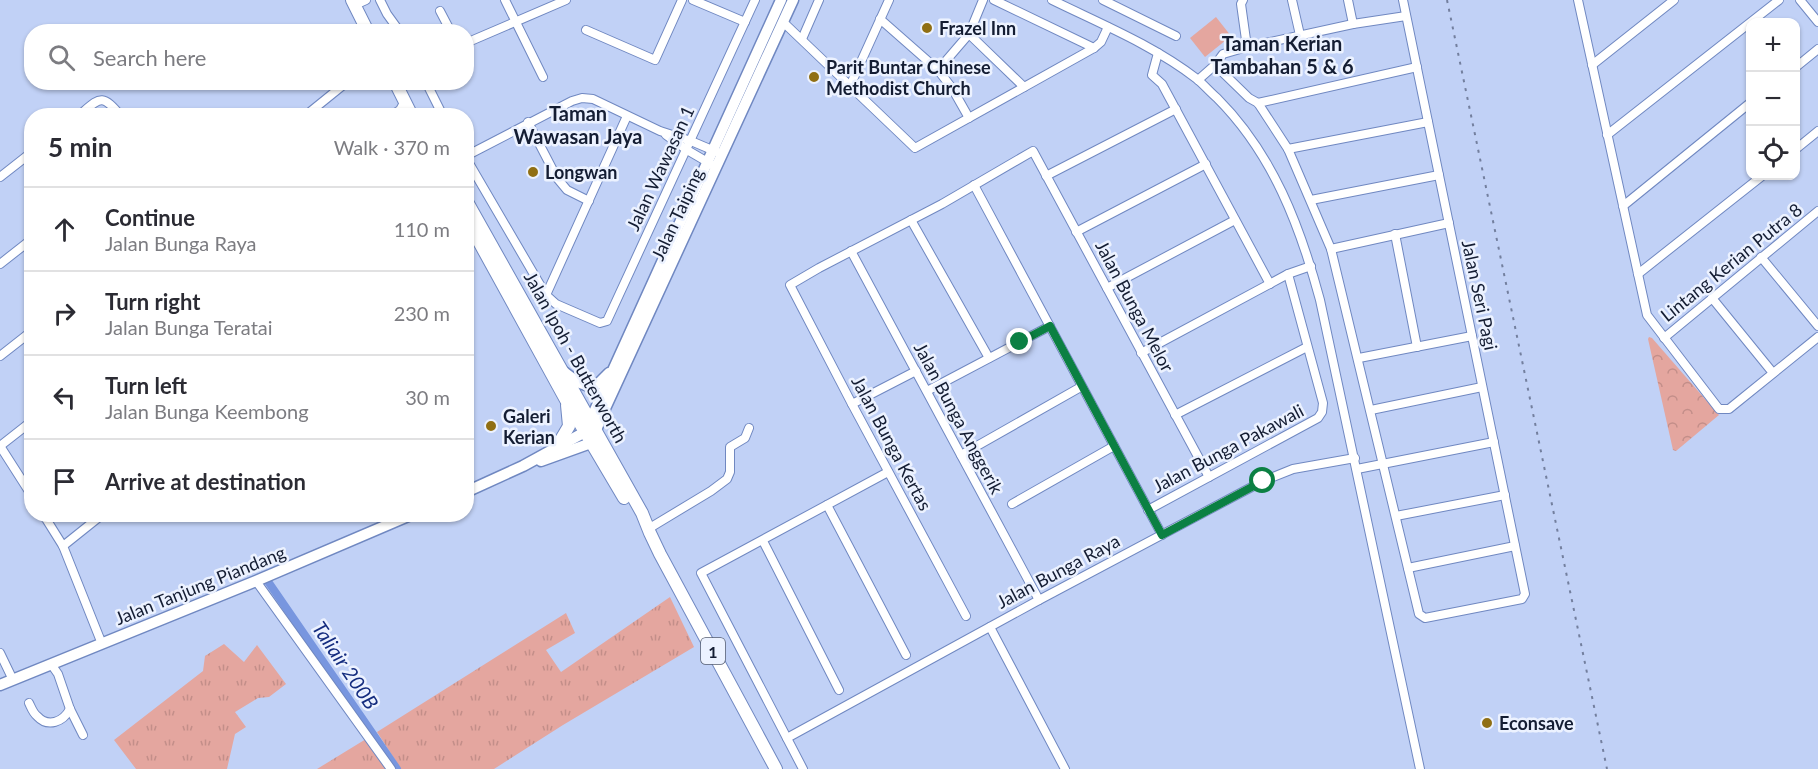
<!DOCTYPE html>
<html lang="en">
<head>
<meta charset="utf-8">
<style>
	body { margin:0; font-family:Lato,sans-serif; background:#f2f2f3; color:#2b2b33 }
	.controls { position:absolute; right:18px; top:18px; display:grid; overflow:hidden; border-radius:12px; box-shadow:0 2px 4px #0004 }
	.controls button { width:54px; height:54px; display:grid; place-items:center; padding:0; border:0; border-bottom:2px solid #e1e1e2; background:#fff; color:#2b2b33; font:30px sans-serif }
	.stop { position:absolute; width:18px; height:18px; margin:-14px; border:4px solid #0b8043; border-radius:50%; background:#fff }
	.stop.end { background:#0b8043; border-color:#fff; box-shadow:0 2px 6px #0008 }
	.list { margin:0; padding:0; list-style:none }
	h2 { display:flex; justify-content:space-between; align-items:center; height:78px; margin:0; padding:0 24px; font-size:26px }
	h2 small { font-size:20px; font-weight:400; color:#7c7c81 }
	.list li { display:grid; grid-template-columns:39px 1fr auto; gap:18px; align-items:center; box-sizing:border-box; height:84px; padding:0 24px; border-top:2px solid #e1e1e2 }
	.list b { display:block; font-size:22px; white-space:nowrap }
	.list p { margin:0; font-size:20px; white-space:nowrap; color:#7c7c81 }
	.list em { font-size:20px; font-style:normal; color:#7c7c81 }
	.icon { flex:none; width:33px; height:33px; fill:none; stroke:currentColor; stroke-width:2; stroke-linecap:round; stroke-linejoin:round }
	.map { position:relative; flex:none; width:1818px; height:769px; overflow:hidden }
	.search { position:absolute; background:#fff; box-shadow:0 2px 4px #0004; left:24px; top:24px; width:450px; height:66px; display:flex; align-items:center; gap:15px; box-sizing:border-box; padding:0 21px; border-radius:24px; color:#7c7c81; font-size:22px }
	.panel { position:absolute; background:#fff; box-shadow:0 2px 4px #0004; left:24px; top:108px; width:450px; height:414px; border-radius:24px }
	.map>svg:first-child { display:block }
	.grass { fill:url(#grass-tufts) }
	.park { fill:url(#park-crowns) }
	.pitch { fill:#e4a69f }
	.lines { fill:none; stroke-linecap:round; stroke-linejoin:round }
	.canal { stroke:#7896df; stroke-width:8 }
	.minor-casing { stroke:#7088c1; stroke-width:10 }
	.major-casing { stroke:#7088c1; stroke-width:13 }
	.highway-casing { stroke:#7088c1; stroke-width:14 }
	.minor { stroke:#fff; stroke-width:8 }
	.major { stroke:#fff; stroke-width:10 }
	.highway { stroke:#fff; stroke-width:12 }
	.rail { stroke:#737f9e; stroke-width:2; stroke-dasharray:3 6; stroke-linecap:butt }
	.route { stroke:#0b8043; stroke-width:8 }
	.poi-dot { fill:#906f14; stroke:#ecf2ff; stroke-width:2 }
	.labels { text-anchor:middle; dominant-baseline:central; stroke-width:5; stroke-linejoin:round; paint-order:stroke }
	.shield { fill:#ecf2ff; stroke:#555d70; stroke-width:1.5 }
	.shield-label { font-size:16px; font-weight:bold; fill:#141d33 }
	.poi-label { font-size:18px; font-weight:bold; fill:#141d33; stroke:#ecf2ff; text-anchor:start }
	.street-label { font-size:18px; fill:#141d33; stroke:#ecf2ff }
	.neighbourhood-label { font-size:20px; font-weight:bold; fill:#141d33; stroke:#ecf2ff }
	.water-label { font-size:20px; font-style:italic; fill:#142c7f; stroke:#ecf2ff }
</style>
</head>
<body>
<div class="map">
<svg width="1818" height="769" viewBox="0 0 1818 769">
	<defs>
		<pattern id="grass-tufts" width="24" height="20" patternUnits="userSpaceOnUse" patternTransform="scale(1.5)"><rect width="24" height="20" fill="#e4a69f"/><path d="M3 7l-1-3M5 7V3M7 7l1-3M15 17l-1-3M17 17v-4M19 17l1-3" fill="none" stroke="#c38e89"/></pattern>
		<pattern id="park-crowns" width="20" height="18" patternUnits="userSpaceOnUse" patternTransform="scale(1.5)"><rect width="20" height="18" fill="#e4a69f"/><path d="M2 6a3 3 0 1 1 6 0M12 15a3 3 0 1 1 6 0" fill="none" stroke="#c38e89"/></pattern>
	</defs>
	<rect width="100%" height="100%" fill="#c1d1f6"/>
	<g class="grass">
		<polygon points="670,597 694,647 563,725 494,769 401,769 377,732 566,613 575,633 546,650 561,672"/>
		<polygon points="224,644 244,662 257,645 286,684 269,697 258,698 235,712 246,727 235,734 227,769 136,769 114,740 203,671 205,656"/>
		<polygon points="366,739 387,769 317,769"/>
	</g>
	<polygon class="park" points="1649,337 1652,338 1719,415 1676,451 1673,450 1648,339"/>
	<polygon class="pitch" points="1216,17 1231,36 1205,57 1190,38"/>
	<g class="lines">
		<polyline class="canal" points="267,580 397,769"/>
		<defs>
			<g id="minor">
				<polyline points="380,0 387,14 400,32"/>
				<polyline points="505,0 543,77"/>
				<polyline points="693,0 745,22"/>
				<polyline points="994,0 1094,48"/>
				<path d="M 1052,0 C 1101,24 1153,45 1197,79 C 1204,85 1210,92 1217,98 C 1273,154 1300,226 1320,300 L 1420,769"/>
				<polyline points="1103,0 1176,36"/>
				<polyline points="1243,0 1241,4 1247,47"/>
				<polyline points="1292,0 1300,35"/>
				<polyline points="1348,0 1353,24"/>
				<polyline points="1578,0 1647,315 1719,409 1729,409 1818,337"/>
				<polyline points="1800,0 1818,22"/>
				<polyline points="355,5 366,0"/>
				<polyline points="440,11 451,32"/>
				<polyline points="880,19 938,70 952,88 969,118"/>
				<polyline points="783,22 915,148 1094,48 1101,42 1108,27"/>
				<polyline points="586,30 655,60 682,0"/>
				<polyline points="969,34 1024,87"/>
				<polyline points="802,39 819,0"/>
				<polyline points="466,43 566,0"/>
				<polyline points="1158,53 1152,75 1162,84 1270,284"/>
				<polyline points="1215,65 1249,98 1258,103 1288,149 1331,249 1419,614 1425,618 1522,599 1525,594 1403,0"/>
				<polyline points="1592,65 1674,0"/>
				<polyline points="1796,67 1818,49"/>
				<polyline points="938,70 969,34 983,0"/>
				<polyline points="1198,80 1215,65 1223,54 1247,47 1353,24 1406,16"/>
				<polyline points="426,82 443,116"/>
				<polyline points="850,86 889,0"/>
				<polyline points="1258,103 1417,67"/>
				<path d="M 78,116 C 100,98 101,92 121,116"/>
				<polyline points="305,116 347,82"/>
				<polyline points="390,116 400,110 405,101"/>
				<polyline points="528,122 557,178 567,190 589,201"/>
				<polyline points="666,135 687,150 711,164"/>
				<polyline points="1607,135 1779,0"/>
				<polyline points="1288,149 1428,122"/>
				<polyline points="1796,149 1818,131"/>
				<polyline points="466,156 572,101 582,98 593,99 660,131 691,141 717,152"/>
				<polyline points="466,158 546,295 556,304 600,323 607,321 755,0"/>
				<polyline points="1046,176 1176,109"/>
				<polyline points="0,177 32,152"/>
				<polyline points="974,185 1162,535"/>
				<polyline points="1311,200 1439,175"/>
				<polyline points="1623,206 1750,103"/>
				<polyline points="911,220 989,358"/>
				<polyline points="1076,232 1206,164"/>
				<polyline points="1395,234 1417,347"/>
				<polyline points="1331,249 1449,223"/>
				<polyline points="851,251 1039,600"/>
				<polyline points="1761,257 1818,326"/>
				<polyline points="0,264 32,239"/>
				<polyline points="1638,274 1762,176"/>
				<polyline points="1107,288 1235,220"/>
				<polyline points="546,295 627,116"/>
				<polyline points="1712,298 1773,373"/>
				<polyline points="1664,338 1818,211"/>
				<polyline points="1141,353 1288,274 1311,266"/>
				<polyline points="0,356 32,331"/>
				<polyline points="1359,358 1472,336"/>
				<polyline points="927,391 1050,326"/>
				<polyline points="852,404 916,371"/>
				<polyline points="1371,410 1482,387"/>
				<polyline points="1175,415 1307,347"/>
				<polyline points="0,446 32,496"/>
				<polyline points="0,446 32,421"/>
				<polyline points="961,455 1079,388"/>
				<polyline points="1357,469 1494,442"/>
				<polyline points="1012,504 1114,446"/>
				<polyline points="827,505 906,655"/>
				<polyline points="1148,510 1318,418 1322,412 1323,403 1288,274"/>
				<polyline points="43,514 63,546 102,644"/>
				<polyline points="1396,516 1505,495"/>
				<polyline points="648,529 711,491 727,479 730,472 730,447 745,438 749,428"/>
				<polyline points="763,541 839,690"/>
				<polyline points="63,546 103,514"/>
				<polyline points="1408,568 1515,546"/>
				<polyline points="256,581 391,769"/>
				<polyline points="966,616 852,404 790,285 819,268 942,204 1033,151 1209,477"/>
				<polyline points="990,627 1065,769"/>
				<polyline points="0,653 13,680"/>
				<polyline points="51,664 58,674 70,709 83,735"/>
				<path d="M 29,703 C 31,707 33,713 37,716 C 48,728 63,722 70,709"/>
				<polyline points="787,738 1039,600 1263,481 1293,469 1355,458"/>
				<polyline points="803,769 701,573 888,472"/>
			</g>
			<g id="major">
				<polyline points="564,372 577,382 592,387 599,383 609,373"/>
				<polyline points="541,461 591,443 602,415 793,0"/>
				<polyline points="466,492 523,466 585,432 781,0"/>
				<polyline points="0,685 256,581 413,514"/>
			</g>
			<g id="highway">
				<polyline points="352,0 368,32"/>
				<polyline points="395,82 412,116"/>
				<polyline points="466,200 642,513 650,533 660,554 776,769"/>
				<polyline points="466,218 566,400 624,498"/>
				<polyline points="556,448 569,426 567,405"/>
			</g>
		</defs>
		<use href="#minor" class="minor-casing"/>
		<use href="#major" class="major-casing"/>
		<use href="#highway" class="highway-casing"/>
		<use href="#minor" class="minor"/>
		<use href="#major" class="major"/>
		<use href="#highway" class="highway"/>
		<polyline class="rail" points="1447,0 1607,769"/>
	</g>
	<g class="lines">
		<polyline class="route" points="1020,342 1050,326 1162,535 1263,481"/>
	</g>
	<g class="poi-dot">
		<circle cx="927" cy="28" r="6"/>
		<circle cx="814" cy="77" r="6"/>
		<circle cx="533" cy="172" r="6"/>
		<circle cx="491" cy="426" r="6"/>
		<circle cx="1487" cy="723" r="6"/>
	</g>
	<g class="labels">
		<rect class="shield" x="701" y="638" width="24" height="26" rx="4.5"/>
		<g class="shield-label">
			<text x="713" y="651">1</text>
		</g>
		<g class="poi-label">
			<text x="939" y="28">Frazel Inn</text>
			<text x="826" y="67">Parit Buntar Chinese<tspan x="826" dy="21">Methodist Church</tspan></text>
			<text x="545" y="172">Longwan</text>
			<text x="503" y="416">Galeri<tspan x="503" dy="21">Kerian</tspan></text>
			<text x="1499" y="723">Econsave</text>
		</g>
		<g class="street-label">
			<text transform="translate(660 168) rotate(-65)">Jalan Wawasan 1</text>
			<text transform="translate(677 214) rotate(-65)">Jalan Taiping</text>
			<text transform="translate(1731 262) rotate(-39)">Lintang Kerian Putra 8</text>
			<text transform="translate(1480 295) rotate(78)">Jalan Seri Pagi</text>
			<text transform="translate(1135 306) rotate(62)">Jalan Bunga Melor</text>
			<text transform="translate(576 357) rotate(61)">Jalan Ipoh - Butterworth</text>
			<text transform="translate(959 418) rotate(62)">Jalan Bunga Anggerik</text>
			<text transform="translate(892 443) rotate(62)">Jalan Bunga Kertas</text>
			<text transform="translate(1228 448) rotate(-28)">Jalan Bunga Pakawali</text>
			<text transform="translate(1058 571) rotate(-28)">Jalan Bunga Raya</text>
			<text transform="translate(200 585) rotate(-22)">Jalan Tanjung Piandang</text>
		</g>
		<g class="neighbourhood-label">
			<text x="1282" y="43">Taman Kerian<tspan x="1282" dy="23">Tambahan 5 &amp; 6</tspan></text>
			<text x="578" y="113">Taman<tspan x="578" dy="23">Wawasan Jaya</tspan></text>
		</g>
		<g class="water-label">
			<text transform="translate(346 665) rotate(56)">Taliair 200B</text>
		</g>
	</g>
</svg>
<div class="controls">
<button>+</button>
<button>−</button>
<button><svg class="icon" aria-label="locate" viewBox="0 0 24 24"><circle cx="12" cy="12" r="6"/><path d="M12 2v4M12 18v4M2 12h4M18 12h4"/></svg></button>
</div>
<div class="stop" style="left:1263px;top:481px"></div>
<div class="stop end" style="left:1020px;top:342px"></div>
<div class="search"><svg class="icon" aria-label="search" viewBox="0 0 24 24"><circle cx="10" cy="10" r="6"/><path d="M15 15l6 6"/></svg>Search here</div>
<section class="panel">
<h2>5 min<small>Walk · 370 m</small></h2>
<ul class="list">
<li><svg class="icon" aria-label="ahead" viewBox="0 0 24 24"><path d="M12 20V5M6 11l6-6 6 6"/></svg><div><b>Continue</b><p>Jalan Bunga Raya</p></div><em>110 m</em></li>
<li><svg class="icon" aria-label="right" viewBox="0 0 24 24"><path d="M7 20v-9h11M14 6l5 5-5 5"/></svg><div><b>Turn right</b><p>Jalan Bunga Teratai</p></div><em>230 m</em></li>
<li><svg class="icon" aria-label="left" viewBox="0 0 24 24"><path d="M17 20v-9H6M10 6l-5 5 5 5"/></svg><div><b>Turn left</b><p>Jalan Bunga Keembong</p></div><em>30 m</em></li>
<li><svg class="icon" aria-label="arrive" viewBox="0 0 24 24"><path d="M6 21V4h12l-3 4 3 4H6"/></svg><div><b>Arrive at destination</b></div></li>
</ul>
</section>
</div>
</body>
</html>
